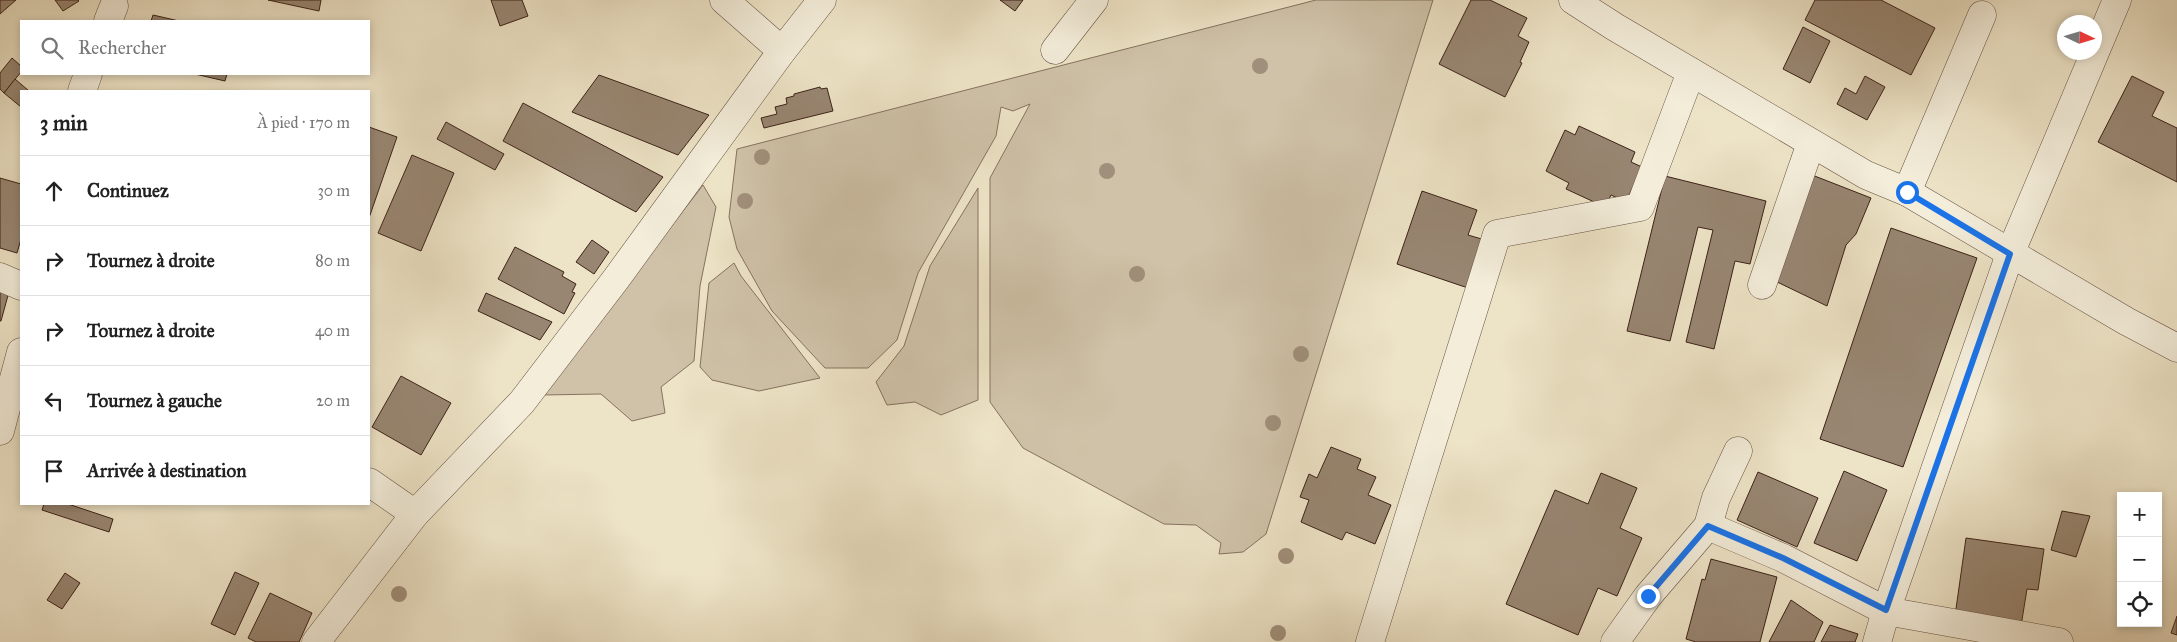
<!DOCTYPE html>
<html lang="fr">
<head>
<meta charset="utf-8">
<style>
	body { margin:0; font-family:"IM FELL Great Primer",serif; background:#f6f6f6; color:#222 }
	.controls { position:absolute; right:15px; bottom:15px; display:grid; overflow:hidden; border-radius:0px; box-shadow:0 2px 8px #0003 }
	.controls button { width:45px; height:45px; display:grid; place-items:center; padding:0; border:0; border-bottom:1px solid #e0e0e0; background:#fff; color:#222; font:25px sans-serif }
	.compass { position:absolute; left:2057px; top:15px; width:45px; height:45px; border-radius:50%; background:#fff; box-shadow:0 2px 8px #0003; rotate:94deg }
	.stop { position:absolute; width:15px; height:15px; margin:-11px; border:4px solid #1a73e8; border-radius:50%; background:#fff }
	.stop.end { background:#1a73e8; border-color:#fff; box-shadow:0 1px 5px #0008 }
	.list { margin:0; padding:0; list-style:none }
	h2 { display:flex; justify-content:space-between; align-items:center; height:65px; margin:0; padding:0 20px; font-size:21px }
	h2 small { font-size:16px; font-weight:400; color:#767676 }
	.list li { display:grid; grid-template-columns:32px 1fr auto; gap:15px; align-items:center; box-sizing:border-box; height:70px; padding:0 20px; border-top:1px solid #e0e0e0 }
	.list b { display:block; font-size:19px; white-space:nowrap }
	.list em { font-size:16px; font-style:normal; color:#767676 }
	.icon { flex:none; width:28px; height:28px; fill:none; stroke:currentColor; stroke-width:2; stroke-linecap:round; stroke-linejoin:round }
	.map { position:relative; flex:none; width:2177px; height:642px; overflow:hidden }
	.search { position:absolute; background:#fff; box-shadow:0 2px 8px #0003; left:20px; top:20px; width:350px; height:55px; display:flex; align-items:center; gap:12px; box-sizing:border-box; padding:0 18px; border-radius:0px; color:#767676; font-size:19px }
	.panel { position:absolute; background:#fff; box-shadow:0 2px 8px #0003; left:20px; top:90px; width:350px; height:415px; border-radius:0px }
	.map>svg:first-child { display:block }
	.green { fill:#cfc2a8; stroke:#867260 }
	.building { fill:#988672; stroke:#3c2218 }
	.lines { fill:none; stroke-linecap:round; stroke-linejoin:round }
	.street-casing { stroke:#685244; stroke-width:29 }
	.street { stroke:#f3edda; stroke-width:28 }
	.tree { fill:#a08f7a }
	.route { stroke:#1a73e8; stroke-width:6 }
</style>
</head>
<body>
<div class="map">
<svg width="2177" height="642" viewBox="0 0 2177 642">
	<rect width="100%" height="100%" fill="#ede3c6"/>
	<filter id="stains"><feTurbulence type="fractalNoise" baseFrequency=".004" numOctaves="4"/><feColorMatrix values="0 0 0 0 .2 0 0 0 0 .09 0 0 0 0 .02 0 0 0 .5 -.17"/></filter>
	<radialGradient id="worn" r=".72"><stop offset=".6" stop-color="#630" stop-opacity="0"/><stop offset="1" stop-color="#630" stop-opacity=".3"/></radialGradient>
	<g class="green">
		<polygon points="1316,0 1433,0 1266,534 1243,552 1219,554 1221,543 1196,525 1164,524 1023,448 990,402 990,178 1030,104 1013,111 1001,107 996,136 918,273 897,340 868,368 825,368 772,311 737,249 729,217 737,149"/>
		<polygon points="703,185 716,207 700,286 694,361 661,387 665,413 632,421 601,394 542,395"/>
		<polygon points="978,188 978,400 941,415 915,402 887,405 876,382 904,346 930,266"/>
		<polygon points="734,263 741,276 820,378 759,391 712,380 700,367 709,283"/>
	</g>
	<g class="building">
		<polygon points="0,0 16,0 0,14"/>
		<polygon points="55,0 78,0 79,1 63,11"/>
		<polygon points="268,0 321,0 319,11"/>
		<polygon points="491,0 522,0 528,16 500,26"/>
		<polygon points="1000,0 1023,0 1015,11"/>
		<polygon points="1471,0 1490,0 1527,18 1518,36 1529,42 1520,62 1522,63 1505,97 1439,64"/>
		<polygon points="1815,0 1881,0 1935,28 1911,75 1805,20"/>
		<polygon points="153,15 179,21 151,21"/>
		<polygon points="1803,27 1830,41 1810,83 1783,69"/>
		<polygon points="12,58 21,66 21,72 4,93 0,89 0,73"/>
		<polygon points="195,74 227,74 225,81"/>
		<polygon points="599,75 709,115 678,155 572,112"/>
		<polygon points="1865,76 1885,87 1867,120 1837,104 1845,88 1856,94"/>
		<polygon points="2132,76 2164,92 2152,116 2177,128 2177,182 2098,142"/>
		<polygon points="15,79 29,91 21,91 21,107 4,93"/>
		<polygon points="820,87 821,89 827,88 833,111 764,128 761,118 777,114 775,107 787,104 786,98 794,96 794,94"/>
		<polygon points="523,103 663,177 636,212 503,141"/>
		<polygon points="446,122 504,154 495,170 437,139"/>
		<polygon points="1579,126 1635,152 1631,162 1642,167 1626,202 1611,195 1605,207 1566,189 1569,183 1546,171 1565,130 1575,135"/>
		<polygon points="369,127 397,137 369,218"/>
		<polygon points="412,155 454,173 421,251 378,233"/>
		<polygon points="1807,173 1871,198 1856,234 1846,245 1827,306 1773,280"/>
		<polygon points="1665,176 1766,201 1750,264 1735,261 1714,349 1686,342 1713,230 1698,227 1670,341 1627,331"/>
		<polygon points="0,178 21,184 21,239 17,253 0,248"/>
		<polygon points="1422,191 1477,210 1468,235 1485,240 1468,288 1397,264"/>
		<polygon points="1891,228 1977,258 1903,467 1820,439"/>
		<polygon points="592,240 609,252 594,274 576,262"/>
		<polygon points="515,247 564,272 562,276 576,284 572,292 575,293 564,314 498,279"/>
		<polygon points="0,285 10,288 1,321 0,321"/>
		<polygon points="486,293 552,322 540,340 478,311"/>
		<polygon points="401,376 451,403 421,455 372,427"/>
		<polygon points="1331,447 1361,459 1357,469 1376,477 1368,495 1391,505 1375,544 1346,532 1342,540 1301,522 1309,500 1300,497 1309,474 1317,478"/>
		<polygon points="1844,471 1887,490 1857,561 1814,543"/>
		<polygon points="1758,472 1818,498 1797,547 1737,520"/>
		<polygon points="1601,473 1637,488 1620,528 1642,538 1617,596 1598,588 1578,635 1506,604 1555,490 1588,504"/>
		<polygon points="44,504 68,504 113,519 109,532 42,510"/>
		<polygon points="2062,511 2090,516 2076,557 2051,550"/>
		<polygon points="1966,538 2044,549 2038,590 2027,589 2021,626 1955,616"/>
		<polygon points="1711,559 1777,577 1760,642 1696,642 1686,639 1702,579 1705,580"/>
		<polygon points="235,572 259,583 235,635 211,624"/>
		<polygon points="65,573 80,583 62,609 47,600"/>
		<polygon points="270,593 312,613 299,642 256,642 248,638"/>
		<polygon points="1791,600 1823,622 1814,642 1769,642"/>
		<polygon points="2177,616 2177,635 2171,633"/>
		<polygon points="1830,625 1858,634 1855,642 1821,642"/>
	</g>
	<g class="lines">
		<defs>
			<g id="street">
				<polyline points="724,0 782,51"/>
				<polyline points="1573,0 1615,27 1866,175 1907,192 2126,321 2177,348"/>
				<polyline points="108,21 114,6"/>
				<polyline points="1055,50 1094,0"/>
				<polyline points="82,91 88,74"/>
				<polyline points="1907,192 1982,15"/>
				<polyline points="0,277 21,286"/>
				<polyline points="1762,285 1811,143"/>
				<polyline points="0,431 21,352"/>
				<polyline points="369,482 415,514"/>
				<polyline points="1708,526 1783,558 1886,611 2059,642"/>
				<polyline points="316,642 415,514 522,402 616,279 782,51 822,0"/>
				<polyline points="1370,642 1497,234 1640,207 1691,72"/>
				<polyline points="1615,642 1648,596 1708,526 1716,498 1738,451"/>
				<polyline points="1877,642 1886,611 2010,254 2117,0"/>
			</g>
		</defs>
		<use href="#street" class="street-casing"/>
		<use href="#street" class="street"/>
	</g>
	<g class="tree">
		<circle cx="1260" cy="66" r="8"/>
		<circle cx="762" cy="157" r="8"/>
		<circle cx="1107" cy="171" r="8"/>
		<circle cx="745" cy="201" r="8"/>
		<circle cx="1137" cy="274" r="8"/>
		<circle cx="1301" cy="354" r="8"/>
		<circle cx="1273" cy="423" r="8"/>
		<circle cx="1286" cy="556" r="8"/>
		<circle cx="399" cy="594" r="8"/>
		<circle cx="1278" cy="633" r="8"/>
	</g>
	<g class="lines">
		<polyline class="route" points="1648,596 1708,526 1783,558 1886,610 2010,254 1907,192"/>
	</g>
	<rect width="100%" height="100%" filter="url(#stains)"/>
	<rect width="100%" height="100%" fill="url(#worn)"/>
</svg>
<div class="controls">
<button>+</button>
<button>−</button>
<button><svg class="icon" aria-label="locate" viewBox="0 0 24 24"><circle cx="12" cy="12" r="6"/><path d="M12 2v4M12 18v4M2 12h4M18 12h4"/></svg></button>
</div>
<svg class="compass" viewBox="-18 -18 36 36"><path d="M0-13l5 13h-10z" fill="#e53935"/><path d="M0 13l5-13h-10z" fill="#767676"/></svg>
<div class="stop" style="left:1907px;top:192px"></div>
<div class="stop end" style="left:1648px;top:596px"></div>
<div class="search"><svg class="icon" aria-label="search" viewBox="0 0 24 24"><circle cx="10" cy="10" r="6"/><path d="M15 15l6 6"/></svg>Rechercher</div>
<section class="panel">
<h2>3 min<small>À pied · 170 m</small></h2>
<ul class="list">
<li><svg class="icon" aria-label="ahead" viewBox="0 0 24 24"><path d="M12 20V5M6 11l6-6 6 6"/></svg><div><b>Continuez</b></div><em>30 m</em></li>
<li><svg class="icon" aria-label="right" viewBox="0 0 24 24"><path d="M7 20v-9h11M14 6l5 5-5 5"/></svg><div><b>Tournez à droite</b></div><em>80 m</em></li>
<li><svg class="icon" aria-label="right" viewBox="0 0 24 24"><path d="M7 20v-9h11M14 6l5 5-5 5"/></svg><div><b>Tournez à droite</b></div><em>40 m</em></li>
<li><svg class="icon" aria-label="left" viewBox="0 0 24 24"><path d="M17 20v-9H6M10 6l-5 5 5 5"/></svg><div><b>Tournez à gauche</b></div><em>20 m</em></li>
<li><svg class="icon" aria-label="arrive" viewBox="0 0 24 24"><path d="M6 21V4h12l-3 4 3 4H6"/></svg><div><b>Arrivée à destination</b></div></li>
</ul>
</section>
</div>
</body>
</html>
